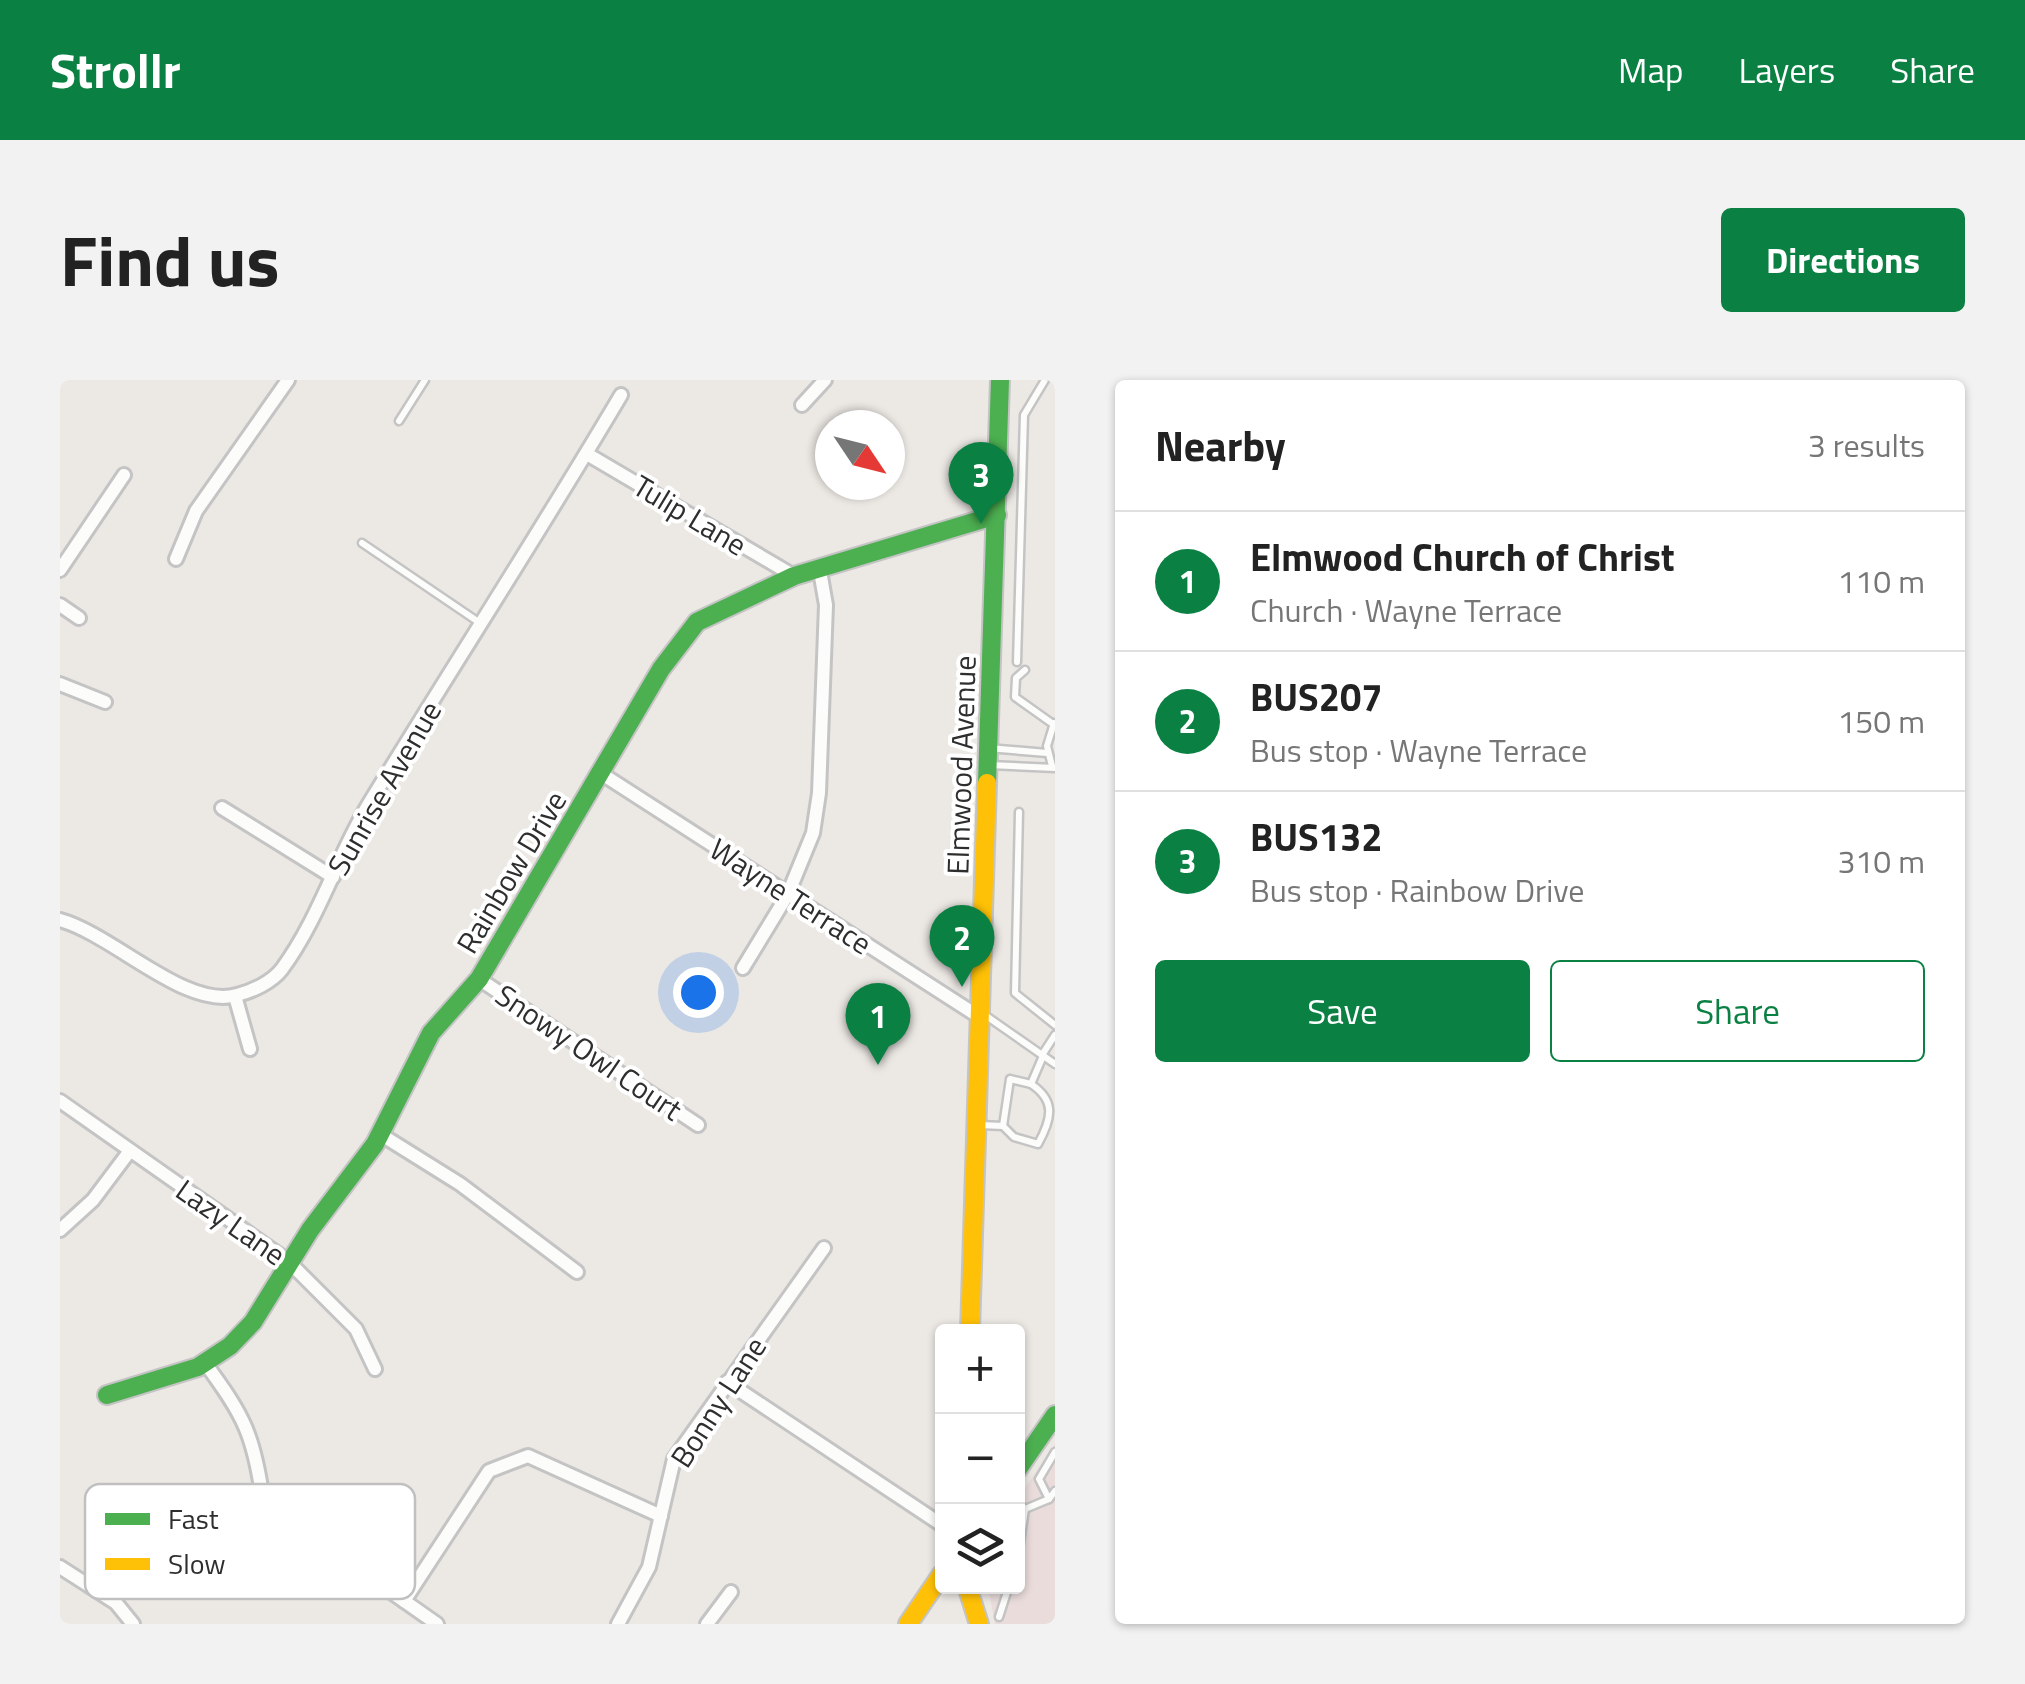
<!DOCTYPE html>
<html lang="en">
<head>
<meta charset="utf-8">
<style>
	body { margin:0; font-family:"Titillium Web",sans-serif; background:#f2f2f2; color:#222 }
	.controls { position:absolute; right:30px; bottom:30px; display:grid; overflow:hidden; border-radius:10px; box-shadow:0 2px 8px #0004 }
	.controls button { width:90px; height:90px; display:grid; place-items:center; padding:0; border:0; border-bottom:2px solid #e0e0e0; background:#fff; color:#222; font:50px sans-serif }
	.compass { position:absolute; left:755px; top:30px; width:90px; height:90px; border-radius:50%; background:#fff; box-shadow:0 2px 8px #0004; rotate:125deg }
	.you { position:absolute; left:638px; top:612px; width:35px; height:35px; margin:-25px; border:8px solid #fff; border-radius:50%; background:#1a73e8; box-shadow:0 0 0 15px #1a73e833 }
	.badge { display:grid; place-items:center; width:65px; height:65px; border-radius:50%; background:#0b8043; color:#fff; font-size:32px; font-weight:700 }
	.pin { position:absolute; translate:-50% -82px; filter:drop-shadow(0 2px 5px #0008) }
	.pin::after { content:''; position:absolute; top:52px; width:35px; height:30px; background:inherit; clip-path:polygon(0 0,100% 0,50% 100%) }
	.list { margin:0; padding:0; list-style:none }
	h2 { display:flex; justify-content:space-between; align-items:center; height:130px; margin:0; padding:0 40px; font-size:42px }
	h2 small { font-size:32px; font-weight:400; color:#767676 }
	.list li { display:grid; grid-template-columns:65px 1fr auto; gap:30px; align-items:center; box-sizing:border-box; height:140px; padding:0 40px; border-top:2px solid #e0e0e0 }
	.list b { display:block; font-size:38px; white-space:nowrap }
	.list p { margin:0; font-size:32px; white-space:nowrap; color:#767676 }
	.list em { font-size:32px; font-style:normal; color:#767676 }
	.actions { display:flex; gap:20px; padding:30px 40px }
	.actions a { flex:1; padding:22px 0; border:2px solid #0b8043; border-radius:10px; text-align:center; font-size:35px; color:#0b8043 }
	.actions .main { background:#0b8043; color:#fff }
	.icon { flex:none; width:55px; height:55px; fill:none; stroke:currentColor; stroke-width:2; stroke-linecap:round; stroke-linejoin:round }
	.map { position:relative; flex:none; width:995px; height:1244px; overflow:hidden; border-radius:10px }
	header { display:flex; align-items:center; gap:60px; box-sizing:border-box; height:140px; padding:0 50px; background:#0b8043; color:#fff }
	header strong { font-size:48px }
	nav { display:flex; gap:55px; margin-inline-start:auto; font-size:35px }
	.intro { display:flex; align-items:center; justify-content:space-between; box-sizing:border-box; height:240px; padding:0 60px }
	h1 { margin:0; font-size:70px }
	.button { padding:25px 45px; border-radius:10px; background:#0b8043; color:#fff; font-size:35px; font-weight:700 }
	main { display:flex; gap:60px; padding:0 60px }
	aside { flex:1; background:#fff; border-radius:10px; box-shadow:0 2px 8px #0004 }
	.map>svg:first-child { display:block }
	.medical { fill:#e9dcdb }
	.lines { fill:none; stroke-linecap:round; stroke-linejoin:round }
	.lane-casing { stroke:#c5c4c5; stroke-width:11 }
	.street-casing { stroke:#c5c4c5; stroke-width:18 }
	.fast-casing { stroke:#c5c4c5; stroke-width:22 }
	.slow-casing { stroke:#c5c4c5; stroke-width:22 }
	.lane { stroke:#fcfcfb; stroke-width:6 }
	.street { stroke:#fcfcfb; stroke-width:12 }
	.fast { stroke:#4caf50; stroke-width:18 }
	.slow { stroke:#ffc107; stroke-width:18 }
	.labels { text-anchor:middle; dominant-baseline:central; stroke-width:8; stroke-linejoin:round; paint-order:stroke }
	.street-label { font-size:30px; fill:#2e2e2e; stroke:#fff }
	.key { fill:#fff; stroke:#c0c0c0; stroke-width:2.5 }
	.key-label { font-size:28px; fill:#2e2e2e }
</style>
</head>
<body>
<header>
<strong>Strollr</strong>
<nav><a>Map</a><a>Layers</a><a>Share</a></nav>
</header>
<div class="intro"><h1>Find us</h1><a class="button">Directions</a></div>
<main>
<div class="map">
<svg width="995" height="1244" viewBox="0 0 995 1244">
	<rect width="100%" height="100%" fill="#ece8e4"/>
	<polygon class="medical" points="995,1064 995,1244 935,1244 928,1207 958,1206 958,1118"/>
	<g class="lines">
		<defs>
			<g id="lane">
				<polyline points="339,41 365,0"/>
				<polyline points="302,163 420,243"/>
				<polyline points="957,282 964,35 985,0"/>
				<polyline points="965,290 956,298 955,317 993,344"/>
				<polyline points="928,368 987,373"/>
				<polyline points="929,385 995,388"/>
				<polyline points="992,386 987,366 994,343"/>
				<polyline points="959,432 955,613 995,645"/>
				<polyline points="922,633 995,684"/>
				<polyline points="982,675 995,655"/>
				<polyline points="920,745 943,746 950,699 971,704 983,676"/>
				<path d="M 943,746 L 954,757 L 978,764 C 993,737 995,720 971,704"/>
				<polyline points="989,1119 979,1099 995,1072"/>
				<polyline points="958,1123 965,1129 958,1177"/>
				<polyline points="965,1129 989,1119 995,1111"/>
				<polyline points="939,1237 949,1206"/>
			</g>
			<g id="street">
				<polyline points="742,25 765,0"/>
				<polyline points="527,74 734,196"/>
				<polyline points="116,179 136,131 228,0"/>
				<polyline points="0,190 64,95"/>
				<polyline points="0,225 19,238"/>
				<polyline points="0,304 45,322"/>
				<polyline points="542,394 921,638"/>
				<polyline points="162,428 273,497"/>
				<path d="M 0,540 C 54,555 126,630 177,615 C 193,611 212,602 222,589 C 260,537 277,476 310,422 C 393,286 480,152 561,15"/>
				<polyline points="683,588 728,514 753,453 759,413 766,225 760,191"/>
				<polyline points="419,599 638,745"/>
				<polyline points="175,616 190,669"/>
				<polyline points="0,721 228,881 296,949 315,989"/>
				<polyline points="320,754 400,804 517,892"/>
				<polyline points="0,850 33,820 69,772"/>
				<path d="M 145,983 C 184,1036 194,1055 203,1121"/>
				<polyline points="667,1002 882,1145"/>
				<polyline points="287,1181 377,1244"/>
				<polyline points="0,1187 56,1223 73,1244"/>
				<polyline points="344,1221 429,1091 468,1076 601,1136"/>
				<polyline points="558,1244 589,1187 614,1079 764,868"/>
				<polyline points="647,1244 671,1212"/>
			</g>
			<g id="fast">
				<polyline points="927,403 940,0"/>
				<polyline points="47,1015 138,987 170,966 193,942 250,850 315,764 371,653 419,599 601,289 637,242 734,196 937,135"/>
				<polyline points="958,1089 995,1035"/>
			</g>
			<g id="slow">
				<polyline points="910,952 927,403"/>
				<polyline points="907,1206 919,1244"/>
				<polyline points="848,1244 882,1194"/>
			</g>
		</defs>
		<use href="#lane" class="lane-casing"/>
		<use href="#street" class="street-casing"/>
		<use href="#fast" class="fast-casing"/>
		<use href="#slow" class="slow-casing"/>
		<use href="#lane" class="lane"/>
		<use href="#street" class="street"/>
		<use href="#fast" class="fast"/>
		<use href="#slow" class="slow"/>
	</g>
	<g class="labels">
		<g class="street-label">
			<text transform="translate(630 135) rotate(31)">Tulip Lane</text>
			<text transform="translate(901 385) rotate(-88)">Elmwood Avenue</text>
			<text transform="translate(324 408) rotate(-60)">Sunrise Avenue</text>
			<text transform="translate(451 492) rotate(-59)">Rainbow Drive</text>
			<text transform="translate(731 516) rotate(33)">Wayne Terrace</text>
			<text transform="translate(529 672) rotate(34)">Snowy Owl Court</text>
			<text transform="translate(171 842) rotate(35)">Lazy Lane</text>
			<text transform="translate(658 1022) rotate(-57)">Bonny Lane</text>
		</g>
	</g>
	<rect x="25" y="1104" width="330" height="115" rx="15" class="key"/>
	<rect x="45" y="1133" width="45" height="12" fill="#4caf50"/>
	<rect x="45" y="1178" width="45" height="12" fill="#ffc107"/>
	<g class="key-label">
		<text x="108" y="1149">Fast</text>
		<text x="108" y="1194">Slow</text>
	</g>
</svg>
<div class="controls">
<button>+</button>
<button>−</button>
<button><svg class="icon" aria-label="layers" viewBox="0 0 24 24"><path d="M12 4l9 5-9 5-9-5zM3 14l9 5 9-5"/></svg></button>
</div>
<svg class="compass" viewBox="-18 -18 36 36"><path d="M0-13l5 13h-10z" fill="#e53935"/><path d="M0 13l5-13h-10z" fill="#767676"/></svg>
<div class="you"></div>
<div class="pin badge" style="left:818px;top:685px">1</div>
<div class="pin badge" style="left:902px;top:607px">2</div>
<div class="pin badge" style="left:921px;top:144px">3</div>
</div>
<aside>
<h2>Nearby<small>3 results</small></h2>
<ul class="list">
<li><span class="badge">1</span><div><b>Elmwood Church of Christ</b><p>Church · Wayne Terrace</p></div><em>110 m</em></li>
<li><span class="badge">2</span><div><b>BUS207</b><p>Bus stop · Wayne Terrace</p></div><em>150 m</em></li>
<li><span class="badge">3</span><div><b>BUS132</b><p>Bus stop · Rainbow Drive</p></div><em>310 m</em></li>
</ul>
<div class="actions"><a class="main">Save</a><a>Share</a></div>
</aside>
</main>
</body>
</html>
